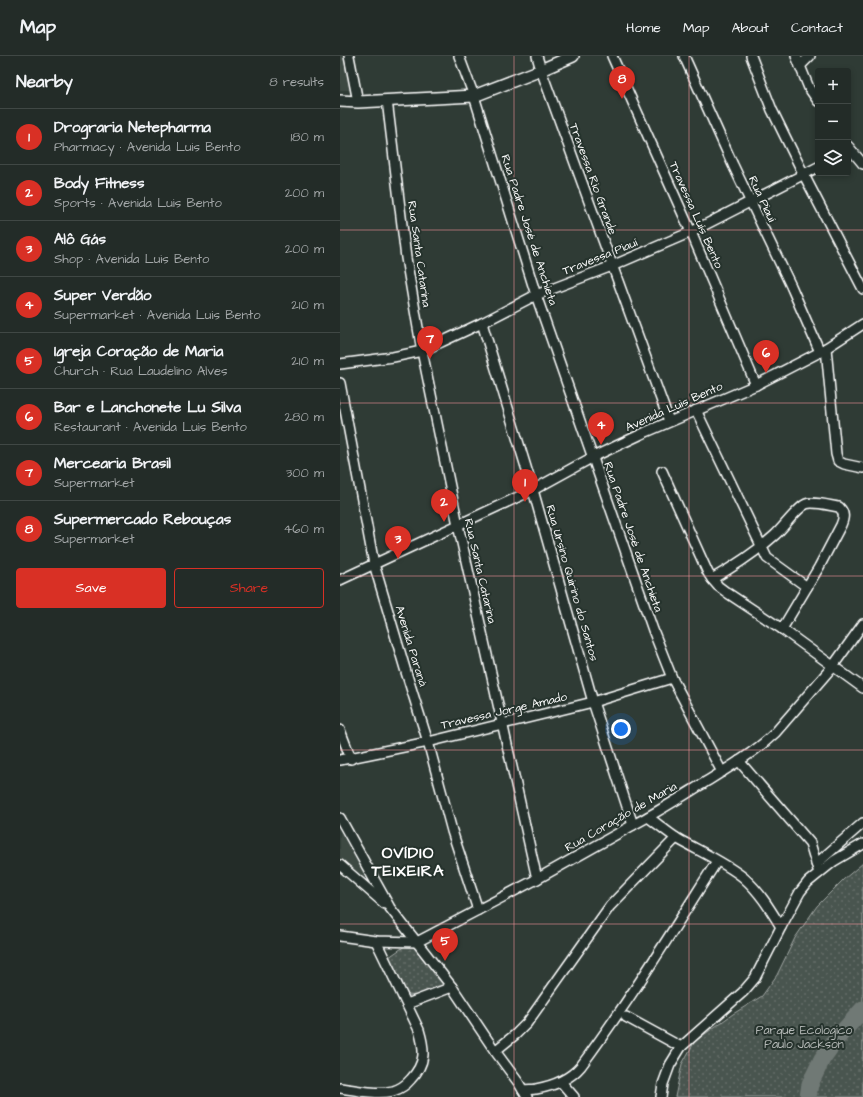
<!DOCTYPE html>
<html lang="en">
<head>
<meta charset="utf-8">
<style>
	body { margin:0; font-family:"Architects Daughter",sans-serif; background:#2f3834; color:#f1f3f6 }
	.controls { position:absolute; right:12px; top:12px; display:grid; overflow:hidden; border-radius:4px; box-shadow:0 2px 6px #0003 }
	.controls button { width:36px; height:36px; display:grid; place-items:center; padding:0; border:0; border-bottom:1px solid #404845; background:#232c28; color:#f1f3f6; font:20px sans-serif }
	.you { position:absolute; left:281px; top:673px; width:14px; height:14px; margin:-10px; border:3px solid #fff; border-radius:50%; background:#1a73e8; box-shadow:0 0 0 6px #1a73e833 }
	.badge { display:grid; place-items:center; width:26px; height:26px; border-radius:50%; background:#d93025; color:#fff; font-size:13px; font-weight:700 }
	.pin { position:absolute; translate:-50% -33px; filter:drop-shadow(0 1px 2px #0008) }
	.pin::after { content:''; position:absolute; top:21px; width:14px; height:12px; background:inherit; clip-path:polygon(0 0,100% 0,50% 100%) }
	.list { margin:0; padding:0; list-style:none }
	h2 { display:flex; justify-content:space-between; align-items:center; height:52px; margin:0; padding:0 16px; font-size:17px }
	h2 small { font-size:13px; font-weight:400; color:#a3a7a8 }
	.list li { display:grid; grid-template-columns:26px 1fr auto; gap:12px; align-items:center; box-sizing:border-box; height:56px; padding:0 16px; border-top:1px solid #404845 }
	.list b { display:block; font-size:15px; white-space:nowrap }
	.list p { margin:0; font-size:13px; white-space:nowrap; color:#a3a7a8 }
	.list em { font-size:13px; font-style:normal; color:#a3a7a8 }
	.actions { display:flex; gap:8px; padding:12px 16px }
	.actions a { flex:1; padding:9px 0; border:1px solid #d93025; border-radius:4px; text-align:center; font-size:14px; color:#d93025 }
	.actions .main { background:#d93025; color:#fff }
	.icon { flex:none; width:22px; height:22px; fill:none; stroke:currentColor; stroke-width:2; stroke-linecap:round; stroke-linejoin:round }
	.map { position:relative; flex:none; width:523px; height:1041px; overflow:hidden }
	header { display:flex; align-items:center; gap:24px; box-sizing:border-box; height:56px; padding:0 20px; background:#232c28; border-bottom:1px solid #404845 }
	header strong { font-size:19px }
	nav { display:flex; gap:22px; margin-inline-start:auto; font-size:14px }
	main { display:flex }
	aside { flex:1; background:#232c28 }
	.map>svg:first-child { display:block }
	.built { fill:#3c4842 }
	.park { fill:url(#park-dots); stroke:#a4aaa7 }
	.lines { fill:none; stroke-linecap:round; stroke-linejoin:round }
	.river { stroke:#707975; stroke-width:17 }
	.minor-casing { stroke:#fff; stroke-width:12 }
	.tertiary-casing { stroke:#fff; stroke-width:14 }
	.minor { stroke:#26332d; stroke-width:9 }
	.tertiary { stroke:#26332d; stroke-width:11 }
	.grid { fill:none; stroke:#ff9aa2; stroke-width:1; stroke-opacity:0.55 }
	.labels { text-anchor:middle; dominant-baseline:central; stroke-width:4; stroke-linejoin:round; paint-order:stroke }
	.street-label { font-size:12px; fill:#fff; stroke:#26332d }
	.park-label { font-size:12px; fill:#b7bbb9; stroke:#26332d }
	.district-label { font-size:16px; font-weight:bold; letter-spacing:1px; fill:#fff; stroke:#26332d }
</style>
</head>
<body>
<header>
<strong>Map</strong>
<nav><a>Home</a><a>Map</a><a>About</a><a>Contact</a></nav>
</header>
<main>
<aside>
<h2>Nearby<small>8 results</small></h2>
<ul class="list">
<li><span class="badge">1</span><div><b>Drograria Netepharma</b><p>Pharmacy · Avenida Luis Bento</p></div><em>180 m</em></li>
<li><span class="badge">2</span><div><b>Body Fitness</b><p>Sports · Avenida Luis Bento</p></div><em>200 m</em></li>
<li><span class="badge">3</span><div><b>Alô Gás</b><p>Shop · Avenida Luis Bento</p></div><em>200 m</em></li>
<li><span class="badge">4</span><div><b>Super Verdão</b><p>Supermarket · Avenida Luis Bento</p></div><em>210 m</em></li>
<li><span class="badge">5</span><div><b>Igreja Coração de Maria</b><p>Church · Rua Laudelino Alves</p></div><em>210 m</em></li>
<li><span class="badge">6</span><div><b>Bar e Lanchonete Lu Silva</b><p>Restaurant · Avenida Luis Bento</p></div><em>280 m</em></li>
<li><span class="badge">7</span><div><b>Mercearia Brasil</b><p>Supermarket</p></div><em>300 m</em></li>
<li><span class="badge">8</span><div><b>Supermercado Rebouças</b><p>Supermarket</p></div><em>460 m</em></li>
</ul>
<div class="actions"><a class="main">Save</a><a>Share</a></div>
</aside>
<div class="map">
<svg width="523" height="1041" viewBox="0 0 523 1041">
	<defs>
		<pattern id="park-dots" width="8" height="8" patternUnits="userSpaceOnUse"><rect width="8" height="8" fill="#4a544f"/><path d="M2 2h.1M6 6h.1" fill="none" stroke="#656e69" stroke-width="1.8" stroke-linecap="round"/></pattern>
	</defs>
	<rect width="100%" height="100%" fill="#2f3b35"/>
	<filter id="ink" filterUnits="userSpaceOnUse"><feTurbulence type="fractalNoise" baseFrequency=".025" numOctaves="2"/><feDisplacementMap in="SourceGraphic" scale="8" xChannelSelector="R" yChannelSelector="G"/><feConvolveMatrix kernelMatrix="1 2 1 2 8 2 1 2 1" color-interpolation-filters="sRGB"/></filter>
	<g filter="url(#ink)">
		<g class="built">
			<polygon points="0,0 4,0 10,34 0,34"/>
			<polygon points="0,776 32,830 31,832 0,802"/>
		</g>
		<g class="park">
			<polygon points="523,807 523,1041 335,1041 342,1008 355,985 393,958 422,940 437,919 455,882 477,850 504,823"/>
			<polygon points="68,888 73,888 106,930 79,940 68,939 62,932 49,901"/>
		</g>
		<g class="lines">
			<polyline class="river" points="468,1041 470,1028 482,1003 497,982 523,953"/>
			<defs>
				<g id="minor">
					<polyline points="9,0 18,46"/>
					<polyline points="119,0 134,40 196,239 313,574 332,622 382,716"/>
					<polyline points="197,0 201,14 329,365"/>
					<polyline points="272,0 351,176 416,329"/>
					<polyline points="344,0 393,109 451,230 480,296"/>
					<polyline points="411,0 432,54 464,119 523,233"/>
					<polyline points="456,0 469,32 478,45"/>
					<polyline points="460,10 470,0"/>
					<polyline points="47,44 66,202 82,295 118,469 197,823"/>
					<polyline points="508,90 523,108"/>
					<polyline points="142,267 193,434 253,646 293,769"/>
					<polyline points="486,292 496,398 498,405 504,408 523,412"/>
					<polyline points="0,308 53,301 82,295 142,267 196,239 272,210 351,176 478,111"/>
					<polyline points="0,327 34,508 66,616 88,686 112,775 138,854"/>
					<polyline points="356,354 427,502 467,531"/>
					<polyline points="322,415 368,517 372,523 378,530 386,536 442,573 523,632"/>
					<path d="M 372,523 C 395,510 416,496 435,479 C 444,471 457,452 466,448 C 473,445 491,450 499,451 C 505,457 504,462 501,469 L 479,511 L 442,573"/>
					<polyline points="0,524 193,434 253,401 306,376 416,329 480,296 523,268"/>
					<polyline points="0,674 11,703"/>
					<polyline points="0,704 88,686 253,646 332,622"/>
					<polyline points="399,705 470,787 479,817"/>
					<path d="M 308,761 C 318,768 328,777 338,783 C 359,795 386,807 404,822 C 420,836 430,853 441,871"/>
					<polyline points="0,762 50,852 112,931 155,995 178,1026 187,1041"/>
					<polyline points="476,808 523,767"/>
					<polyline points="0,809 45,848"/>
					<path d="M 0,880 L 36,885 L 77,886 L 197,823 L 293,769 C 316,757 338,743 359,730 C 385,714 413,698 435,677 L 493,610 L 523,568"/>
					<polyline points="67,948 112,931"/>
					<polyline points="286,961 341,991"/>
					<polyline points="155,995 176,978 187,967 270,850 336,782"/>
					<polyline points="221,1026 234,1041"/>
					<path d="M 0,1032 C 17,1034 36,1039 53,1035 C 60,1033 66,1029 71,1023 C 86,1007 85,994 79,974 L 36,885"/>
					<path d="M 183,1034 C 188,1033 192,1034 196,1033 C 213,1030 230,1023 241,1010 C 290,944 333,874 377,805"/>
					<polyline points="321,1041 323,1028 330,1009 341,991 403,936 415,922 441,871 460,836 468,826 479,817 494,805 523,788"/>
				</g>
				<polyline id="tertiary" points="0,45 18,46 134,40 201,14 233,0"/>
			</defs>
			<use href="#minor" class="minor-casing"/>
			<use href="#tertiary" class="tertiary-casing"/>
			<use href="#minor" class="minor"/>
			<use href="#tertiary" class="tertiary"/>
		</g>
	</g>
	<path class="grid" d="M 174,0 L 174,1041M 349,0 L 349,1041M 0,174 L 523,174M 0,347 L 523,347M 0,520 L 523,520M 0,694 L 523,694M 0,868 L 523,868"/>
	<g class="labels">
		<g class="street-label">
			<text transform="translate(253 123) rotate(70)">Travessa Rio Grande</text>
			<text transform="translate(422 143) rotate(65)">Rua Piauí</text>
			<text transform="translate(356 159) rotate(66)">Travessa Luís Bento</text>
			<text transform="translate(189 174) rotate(72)">Rua Padre José de Anchieta</text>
			<text transform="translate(79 198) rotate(82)">Rua Santa Catarina</text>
			<text transform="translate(260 201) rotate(-22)">Travessa Piauí</text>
			<text transform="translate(334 351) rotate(-24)">Avenida Luis Bento</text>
			<text transform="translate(293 481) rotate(71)">Rua Padre José de Anchieta</text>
			<text transform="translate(140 515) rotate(77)">Rua Santa Catarina</text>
			<text transform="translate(232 527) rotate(74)">Rua Ursino Quirino do Santos</text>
			<text transform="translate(71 590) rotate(73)">Avenida Paraná</text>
			<text transform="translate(164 655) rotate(-13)">Travessa Jorge Amado</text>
			<text transform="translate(281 761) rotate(-30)">Rua Coração de Maria</text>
		</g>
		<g class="park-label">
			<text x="464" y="974">Parque Ecologico<tspan x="464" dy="14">Paulo Jackson</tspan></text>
		</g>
		<g class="district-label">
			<text x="68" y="797">OVÍDIO<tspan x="68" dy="18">TEIXEIRA</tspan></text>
		</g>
	</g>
</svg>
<div class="controls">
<button>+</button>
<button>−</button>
<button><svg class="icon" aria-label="layers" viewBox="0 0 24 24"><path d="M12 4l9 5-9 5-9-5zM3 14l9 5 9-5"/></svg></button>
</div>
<div class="you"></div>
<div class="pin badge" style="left:185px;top:446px">1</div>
<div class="pin badge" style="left:104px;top:466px">2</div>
<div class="pin badge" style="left:58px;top:503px">3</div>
<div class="pin badge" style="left:261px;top:389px">4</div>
<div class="pin badge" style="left:105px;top:905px">5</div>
<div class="pin badge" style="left:426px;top:317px">6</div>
<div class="pin badge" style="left:90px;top:303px">7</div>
<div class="pin badge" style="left:282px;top:43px">8</div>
</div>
</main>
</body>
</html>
